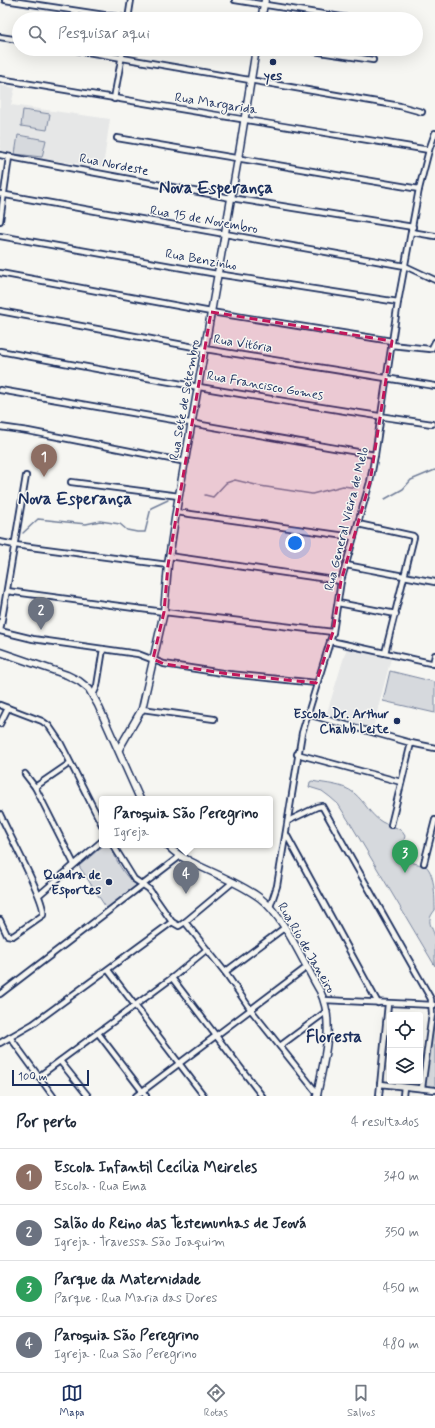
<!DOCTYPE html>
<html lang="pt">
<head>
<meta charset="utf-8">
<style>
	body { margin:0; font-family:Mynerve,sans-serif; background:#f2f2f3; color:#1f2937 }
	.controls { position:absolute; right:12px; bottom:12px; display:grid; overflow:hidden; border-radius:4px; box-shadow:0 4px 16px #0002 }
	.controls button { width:36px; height:36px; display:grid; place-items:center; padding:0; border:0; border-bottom:1px solid #e0e1e3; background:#fff; color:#1f2937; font:20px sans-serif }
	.scale { position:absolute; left:12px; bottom:10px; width:77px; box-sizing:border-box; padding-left:4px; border:2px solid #1b2f5e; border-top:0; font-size:11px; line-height:14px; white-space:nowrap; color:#1b2f5e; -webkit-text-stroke:3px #f6f6f2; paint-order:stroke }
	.you { position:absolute; left:295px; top:543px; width:14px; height:14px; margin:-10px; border:3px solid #fff; border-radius:50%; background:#1a73e8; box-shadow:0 0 0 6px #1a73e833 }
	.badge { display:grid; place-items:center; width:26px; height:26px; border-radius:50%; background:#1b2f5e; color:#fff; font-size:13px; font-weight:700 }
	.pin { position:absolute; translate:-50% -33px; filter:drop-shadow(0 1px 2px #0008) }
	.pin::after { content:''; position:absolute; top:21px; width:14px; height:12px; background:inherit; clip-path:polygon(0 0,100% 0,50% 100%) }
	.popup { position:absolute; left:99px; top:796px; width:174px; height:52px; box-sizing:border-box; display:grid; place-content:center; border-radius:4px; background:#fff; filter:drop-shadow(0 1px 3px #0005); font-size:13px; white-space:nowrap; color:#747a83 }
	.popup b { font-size:15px; color:#1f2937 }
	.popup::after { content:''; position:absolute; left:50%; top:100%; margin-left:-8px; border:8px solid transparent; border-top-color:#fff }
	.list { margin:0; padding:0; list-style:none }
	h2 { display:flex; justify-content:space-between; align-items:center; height:52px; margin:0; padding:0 16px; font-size:17px }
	h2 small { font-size:13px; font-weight:400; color:#747a83 }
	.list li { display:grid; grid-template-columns:26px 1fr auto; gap:12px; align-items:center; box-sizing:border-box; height:56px; padding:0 16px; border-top:1px solid #e0e1e3 }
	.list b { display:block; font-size:15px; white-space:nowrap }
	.list p { margin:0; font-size:13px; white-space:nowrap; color:#747a83 }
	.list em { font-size:13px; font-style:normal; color:#747a83 }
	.icon { flex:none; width:22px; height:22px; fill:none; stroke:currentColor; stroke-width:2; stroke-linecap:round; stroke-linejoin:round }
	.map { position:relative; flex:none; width:435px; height:1096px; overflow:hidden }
	.search { position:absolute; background:#fff; box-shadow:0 4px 16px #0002; left:12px; right:12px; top:12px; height:44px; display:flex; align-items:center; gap:10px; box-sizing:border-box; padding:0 14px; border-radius:22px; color:#747a83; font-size:15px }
	.sheet { height:276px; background:#fff }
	nav { display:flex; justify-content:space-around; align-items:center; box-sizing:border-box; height:56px; border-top:1px solid #e0e1e3; background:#fff; font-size:11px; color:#747a83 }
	nav a { display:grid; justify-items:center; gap:2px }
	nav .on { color:#1b2f5e }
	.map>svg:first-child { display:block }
	.built { fill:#e6e7e7 }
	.green { fill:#d6d9dd; stroke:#78849e }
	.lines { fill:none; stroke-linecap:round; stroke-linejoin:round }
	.stream { stroke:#717e99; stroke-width:1.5 }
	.street-casing { stroke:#1b2f5e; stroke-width:8 }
	.secondary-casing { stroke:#1b2f5e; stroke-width:9 }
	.street { stroke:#f6f6f2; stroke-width:4.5 }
	.secondary { stroke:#f6f6f2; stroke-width:6 }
	.marked { fill:#c2185b; fill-opacity:0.2; stroke:#c2185b; stroke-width:3; stroke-dasharray:8 5; stroke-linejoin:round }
	.poi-dot { fill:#1b2f5e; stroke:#f6f6f2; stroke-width:1.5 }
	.labels { text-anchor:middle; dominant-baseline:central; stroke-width:3; stroke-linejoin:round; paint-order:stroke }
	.poi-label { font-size:13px; font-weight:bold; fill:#1b2f5e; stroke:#f6f6f2; text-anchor:end }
	.street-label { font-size:13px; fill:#1b2f5e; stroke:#f6f6f2 }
	.district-label { font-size:17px; font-weight:bold; fill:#1b2f5e; stroke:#f6f6f2 }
</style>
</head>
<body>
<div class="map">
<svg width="435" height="1096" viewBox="0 0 435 1096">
	<rect width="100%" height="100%" fill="#f6f6f2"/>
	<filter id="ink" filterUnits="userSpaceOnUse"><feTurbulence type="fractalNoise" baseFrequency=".025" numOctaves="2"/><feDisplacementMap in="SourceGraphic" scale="8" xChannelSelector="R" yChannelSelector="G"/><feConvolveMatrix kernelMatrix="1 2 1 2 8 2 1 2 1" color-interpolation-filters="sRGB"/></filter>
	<g filter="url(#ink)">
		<g class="built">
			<polygon points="0,85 15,88 11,105 110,119 103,167 0,153"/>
			<polygon points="347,647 391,658 373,728 326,716"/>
		</g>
		<g class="green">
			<polygon points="23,110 50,114 47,130 21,126"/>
			<polygon points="18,135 46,140 42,157 15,154"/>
			<polygon points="390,671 435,682 435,713 383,701"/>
			<path d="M 312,781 C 326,784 343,784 354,793 C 365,802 370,815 382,822 C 391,827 400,826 405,836 L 401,851 C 406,858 410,863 418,864 C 420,865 422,865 424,865 C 435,870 435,899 435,910 C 425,922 432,925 435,937 C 435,945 435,957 435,966 L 352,826 L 338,804 L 330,797 L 322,791 L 309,787 L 310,782 Z"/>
			<path d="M 104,845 L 109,845 C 117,860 123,877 138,886 L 107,909 L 79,866 Z"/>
			<polygon points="435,1019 435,1089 425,1087 423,1085"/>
		</g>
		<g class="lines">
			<g class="stream">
				<polyline points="205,495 213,497 226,483 235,480 260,486 312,494 343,486 357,488"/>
				<polyline points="385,499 403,489 411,480 435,470"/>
				<polyline points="23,533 38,519 86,524 100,521 120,524 127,530 137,532 145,532 151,508 168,500"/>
			</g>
			<defs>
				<g id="street">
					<polyline points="5,0 131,19"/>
					<polyline points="235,0 354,19"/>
					<polyline points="128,19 131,0"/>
					<polyline points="0,37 19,40"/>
					<polyline points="70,49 400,106 422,112"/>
					<polyline points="300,49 373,60"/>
					<path d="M 0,79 C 143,104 286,126 429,150"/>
					<polyline points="114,99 123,49"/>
					<polyline points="117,138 419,189"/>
					<polyline points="0,155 231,198 413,227"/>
					<polyline points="0,194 405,266 435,280"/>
					<polyline points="0,221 9,157"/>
					<polyline points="411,232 435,236"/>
					<polyline points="0,236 217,274 398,302"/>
					<polyline points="0,273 211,312 392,341"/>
					<polyline points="0,311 205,349 435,386"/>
					<polyline points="391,345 430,349 432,348 435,342"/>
					<path d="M 0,351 C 143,378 287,403 432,424"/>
					<polyline points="0,390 375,455"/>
					<polyline points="0,427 28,431 186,462"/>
					<polyline points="26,476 0,631 33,639 138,654 164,664 229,674 316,683"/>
					<polyline points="71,482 179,496"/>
					<polyline points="176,512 353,537"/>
					<polyline points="358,524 413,536 414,537 385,653"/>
					<polyline points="0,542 15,545 168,565"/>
					<polyline points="169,556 341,581"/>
					<polyline points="346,565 435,582"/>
					<polyline points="7,591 164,612 333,632"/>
					<polyline points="338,603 396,614"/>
					<polyline points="330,641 435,664"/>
					<polyline points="433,664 435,655"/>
					<polyline points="93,695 97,686 103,649"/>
					<polyline points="0,705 42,721 49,726 60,742 102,825"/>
					<polyline points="142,709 214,719"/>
					<polyline points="307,714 411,743 435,748"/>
					<polyline points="0,724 8,708"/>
					<polyline points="297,754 401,782"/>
					<polyline points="25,774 35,787 74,864"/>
					<polyline points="35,787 70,763"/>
					<path d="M 0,814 C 7,831 47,903 43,915 L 13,936 L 7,935 L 0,920"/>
					<polyline points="288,821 317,807 322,806 431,999 432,1014 422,1088"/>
					<polyline points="391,825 411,743"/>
					<polyline points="286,834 378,1003"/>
					<polyline points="113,845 134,879 149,889 172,922"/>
					<polyline points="424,863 435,820"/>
					<polyline points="39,895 102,841"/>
					<polyline points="270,907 277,886 302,733 333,632 341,581 370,482 375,455 398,302 419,189 429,150 435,133"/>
					<polyline points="185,922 225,972 251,1010 317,1093"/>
					<polyline points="108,970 204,1096"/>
					<polyline points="225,972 284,928"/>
					<polyline points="172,978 262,1096"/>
					<polyline points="0,994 179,857"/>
					<polyline points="324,1000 434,1005"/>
					<polyline points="98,1033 146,1096"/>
					<polyline points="10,1037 53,1096"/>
					<polyline points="0,1043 33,1024 172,922 179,926 185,922 233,882"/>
					<polyline points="280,1046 327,1011"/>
					<polyline points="60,1061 88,1096"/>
					<polyline points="38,1077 172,978 206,950"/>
					<polyline points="380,1084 435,1090"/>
					<polyline points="136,1096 307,967"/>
					<polyline points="379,1096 388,1004"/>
					<polyline points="403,1096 404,1087"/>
				</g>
				<g id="secondary">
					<polyline points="261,19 265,0"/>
					<polyline points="0,652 67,675 79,681 89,689 98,705 140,799"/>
					<polyline points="119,749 142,709 164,612 168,565 176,512 238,159 256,49"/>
					<path d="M 167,845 C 178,856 184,858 197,865 C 218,875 241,884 260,898 C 284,916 304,964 320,991 C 336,1025 323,1061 317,1096"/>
				</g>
			</defs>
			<use href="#street" class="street-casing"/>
			<use href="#secondary" class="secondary-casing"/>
			<use href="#street" class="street"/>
			<use href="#secondary" class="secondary"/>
		</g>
	</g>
	<path class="marked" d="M 211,312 L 392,341 L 370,482 L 341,581 L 333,632 L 316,683 L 229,674 L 164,664 L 153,659 L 164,612 L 168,565 Z"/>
	<g class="poi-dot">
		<circle cx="273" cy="62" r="4"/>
		<circle cx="397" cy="721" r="4"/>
		<circle cx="109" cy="882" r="4"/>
	</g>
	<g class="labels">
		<g class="poi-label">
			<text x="273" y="76" text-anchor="middle">yes</text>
			<text x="389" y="714">Escola Dr. Arthur<tspan x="389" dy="15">Chalub Leite</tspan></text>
			<text x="101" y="875">Quadra de<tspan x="101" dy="15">Esportes</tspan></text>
		</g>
		<g class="street-label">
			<text transform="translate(216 104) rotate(9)">Rua Margarida</text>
			<text transform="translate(114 165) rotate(11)">Rua Nordeste</text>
			<text transform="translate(204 220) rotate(10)">Rua 15 de Novembro</text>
			<text transform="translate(201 260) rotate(10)">Rua Benzinho</text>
			<text transform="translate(243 344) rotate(9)">Rua Vitória</text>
			<text transform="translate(265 386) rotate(10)">Rua Francisco Gomes</text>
			<text transform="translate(185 400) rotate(-80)">Rua Sete de Setembro</text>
			<text transform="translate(347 519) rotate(-76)">Rua General Vieira de Melo</text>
			<text transform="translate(306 948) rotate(60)">Rua Rio de Janeiro</text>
		</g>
		<g class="district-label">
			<text x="216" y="188">Nova Esperança</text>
			<text x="75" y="499">Nova Esperança</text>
			<text x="334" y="1037">Floresta</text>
		</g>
	</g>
</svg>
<div class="controls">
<button><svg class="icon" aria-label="locate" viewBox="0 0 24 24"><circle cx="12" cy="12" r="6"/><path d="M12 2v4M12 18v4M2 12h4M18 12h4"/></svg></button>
<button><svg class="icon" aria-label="layers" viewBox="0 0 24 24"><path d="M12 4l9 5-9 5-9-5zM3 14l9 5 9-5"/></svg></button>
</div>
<div class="scale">100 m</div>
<div class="you"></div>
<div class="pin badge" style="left:44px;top:477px;background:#8d6e63">1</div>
<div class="pin badge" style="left:41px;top:630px;background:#6b7280">2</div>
<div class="pin badge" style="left:405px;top:873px;background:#2e9e5b">3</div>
<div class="pin badge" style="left:186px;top:894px;background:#6b7280">4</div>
<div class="popup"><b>Paroquia São Peregrino</b>Igreja</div>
<div class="search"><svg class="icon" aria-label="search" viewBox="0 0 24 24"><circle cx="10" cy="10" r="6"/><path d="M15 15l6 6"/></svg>Pesquisar aqui</div>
</div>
<section class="sheet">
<h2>Por perto<small>4 resultados</small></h2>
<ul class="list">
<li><span class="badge" style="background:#8d6e63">1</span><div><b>Escola Infantil Cecília Meireles</b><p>Escola · Rua Ema</p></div><em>340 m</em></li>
<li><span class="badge" style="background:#6b7280">2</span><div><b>Salão do Reino das Testemunhas de Jeová</b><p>Igreja · Travessa São Joaquim</p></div><em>350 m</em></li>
<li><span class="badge" style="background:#2e9e5b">3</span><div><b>Parque da Maternidade</b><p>Parque · Rua Maria das Dores</p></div><em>450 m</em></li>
<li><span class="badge" style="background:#6b7280">4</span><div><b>Paroquia São Peregrino</b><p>Igreja · Rua São Peregrino</p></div><em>480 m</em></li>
</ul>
</section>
<nav>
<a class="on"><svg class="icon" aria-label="map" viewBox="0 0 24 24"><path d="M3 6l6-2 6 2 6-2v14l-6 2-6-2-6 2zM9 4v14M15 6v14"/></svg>Mapa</a>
<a><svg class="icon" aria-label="directions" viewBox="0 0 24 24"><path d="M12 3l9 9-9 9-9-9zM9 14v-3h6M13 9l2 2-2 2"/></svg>Rotas</a>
<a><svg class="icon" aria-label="saved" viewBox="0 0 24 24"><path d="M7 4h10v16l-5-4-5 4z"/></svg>Salvos</a>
</nav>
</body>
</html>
